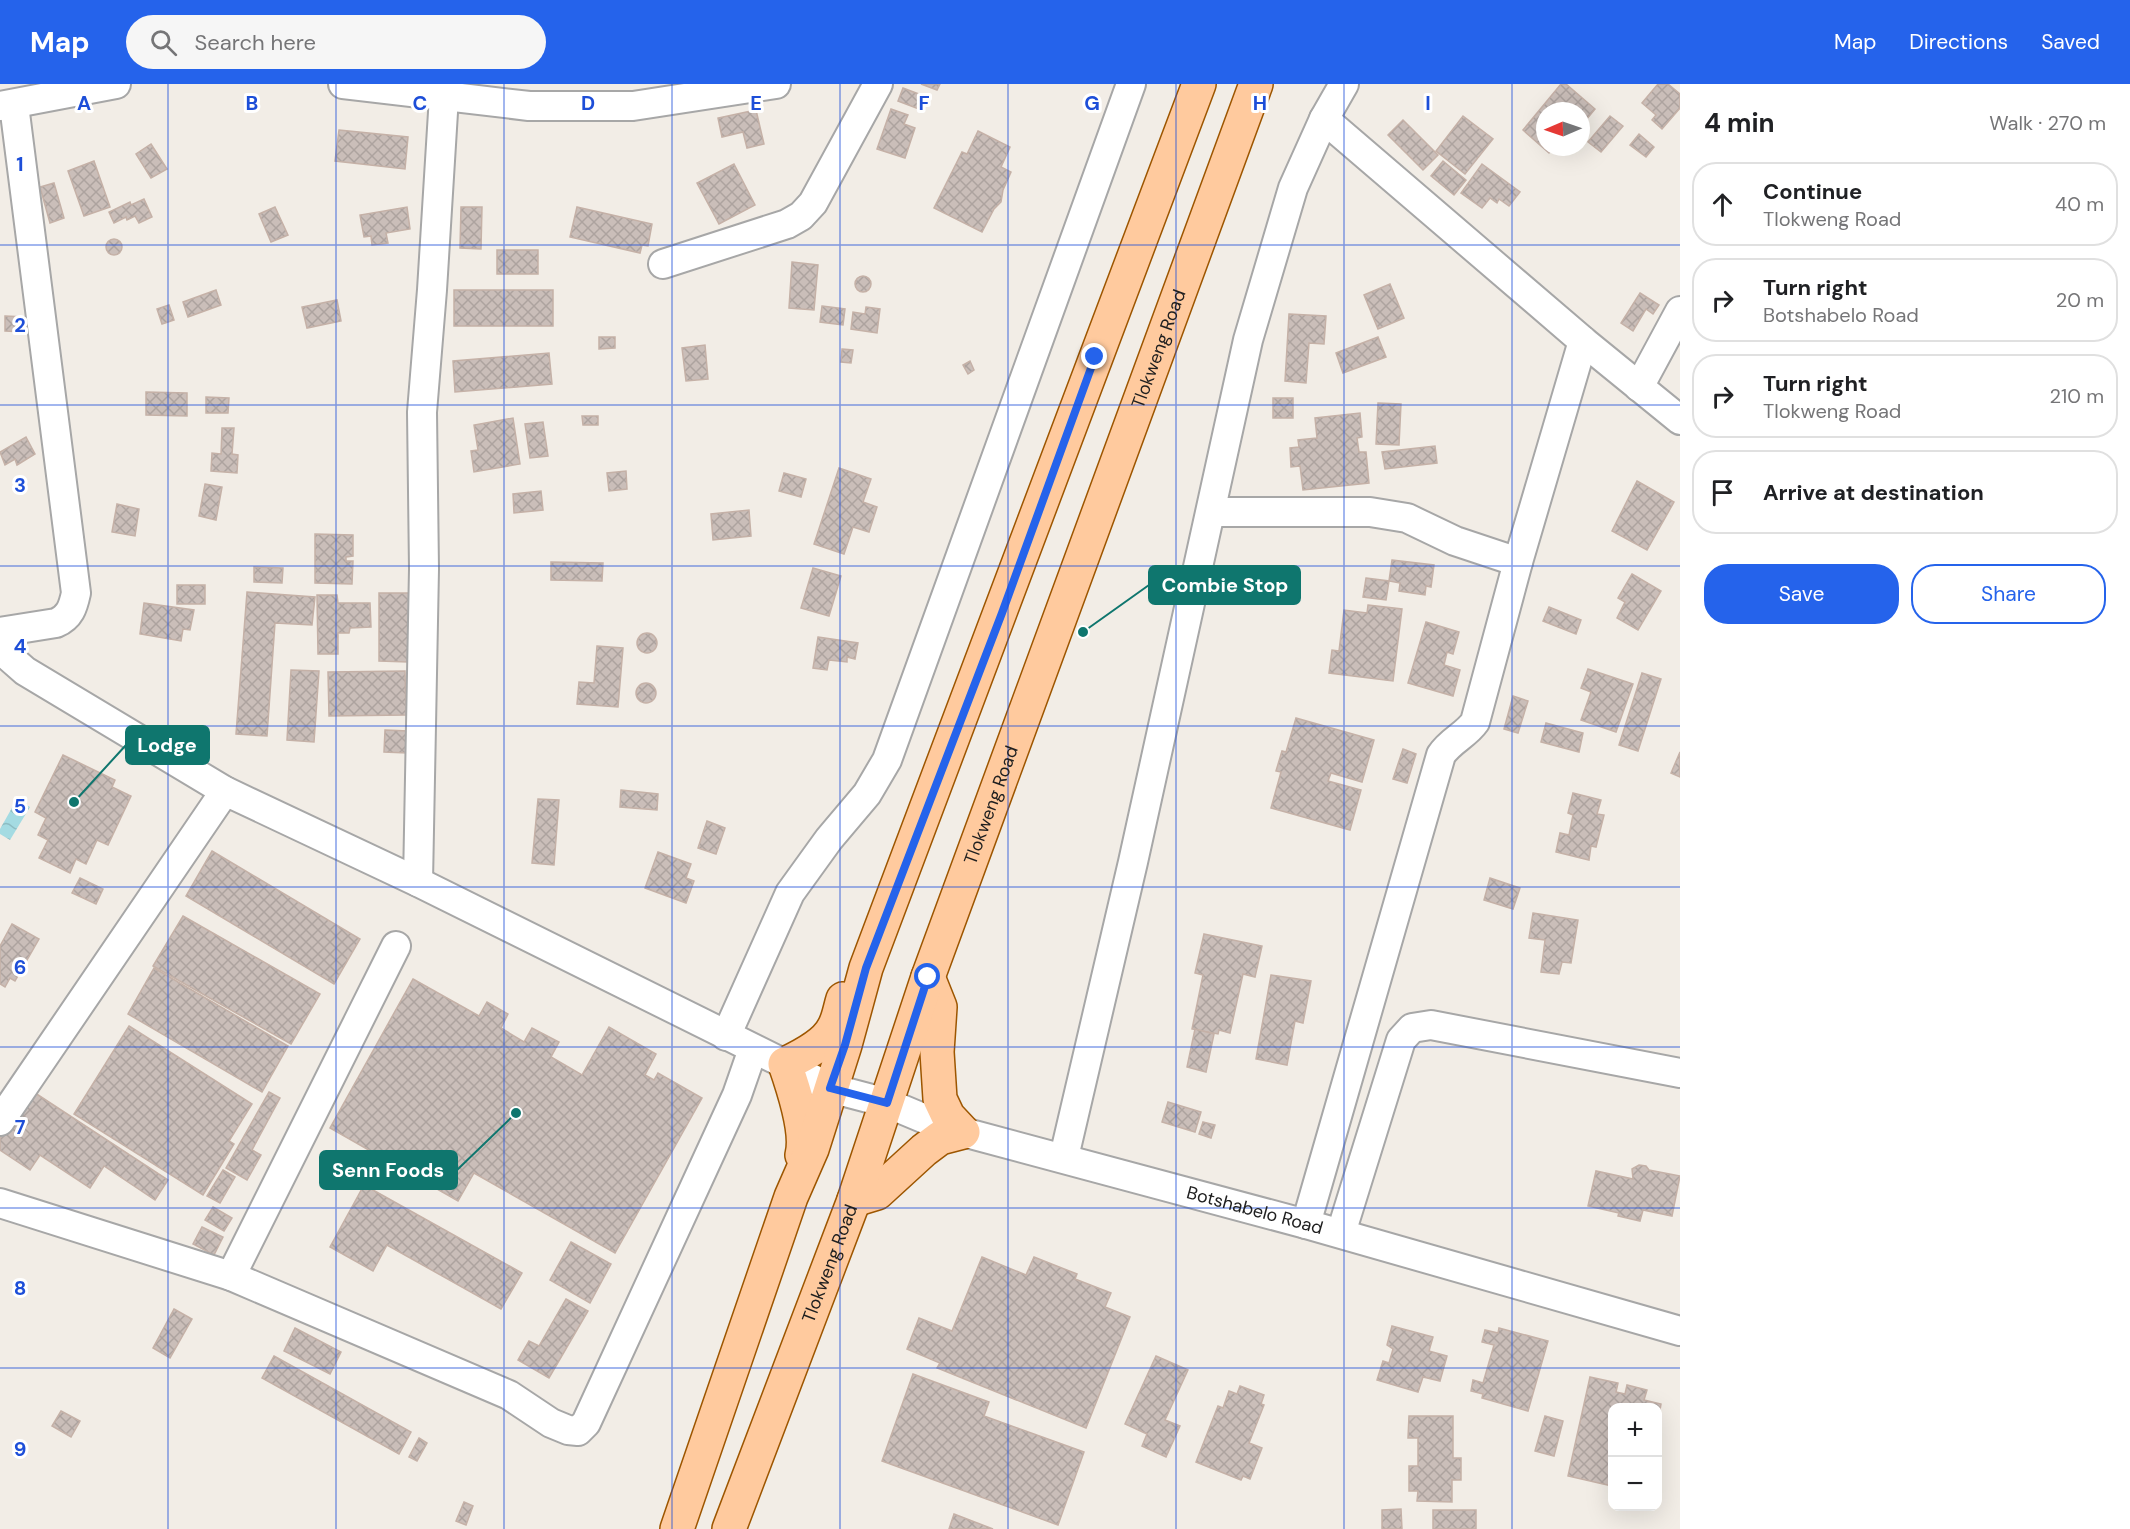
<!DOCTYPE html>
<html lang="en">
<head>
<meta charset="utf-8">
<style>
	body { margin:0; font-family:"DM Sans",sans-serif; background:#f6f6f6; color:#202124 }
	.controls { position:absolute; right:18px; bottom:18px; display:grid; overflow:hidden; border-radius:12px; box-shadow:0 6px 24px #0002 }
	.controls button { width:54px; height:54px; display:grid; place-items:center; padding:0; border:0; border-bottom:2px solid #e0e0e0; background:#fff; color:#202124; font:30px sans-serif }
	.compass { position:absolute; left:1536px; top:18px; width:54px; height:54px; border-radius:50%; background:#fff; box-shadow:0 6px 24px #0002; rotate:268deg }
	.stop { position:absolute; width:18px; height:18px; margin:-14px; border:4px solid #2563eb; border-radius:50%; background:#fff }
	.stop.end { background:#2563eb; border-color:#fff; box-shadow:0 2px 6px #0008 }
	.list { margin:0; padding:0; list-style:none }
	h2 { display:flex; justify-content:space-between; align-items:center; height:78px; margin:0; padding:0 24px; font-size:26px }
	h2 small { font-size:20px; font-weight:400; color:#757577 }
	.list li { display:grid; grid-template-columns:39px 1fr auto; gap:18px; align-items:center; box-sizing:border-box; height:84px; margin:0 12px 12px; padding:0 12px; border:2px solid #e0e0e0; border-radius:24px }
	.list b { display:block; font-size:22px; white-space:nowrap }
	.list p { margin:0; font-size:20px; white-space:nowrap; color:#757577 }
	.list em { font-size:20px; font-style:normal; color:#757577 }
	.actions { display:flex; gap:12px; padding:18px 24px }
	.actions a { flex:1; padding:14px 0; border:2px solid #2563eb; border-radius:24px; text-align:center; font-size:21px; color:#2563eb }
	.actions .main { background:#2563eb; color:#fff }
	.icon { flex:none; width:33px; height:33px; fill:none; stroke:currentColor; stroke-width:2; stroke-linecap:round; stroke-linejoin:round }
	.map { position:relative; flex:none; width:1680px; height:1445px; overflow:hidden }
	header { display:flex; align-items:center; gap:36px; box-sizing:border-box; height:84px; padding:0 30px; background:#2563eb; color:#fff }
	header strong { font-size:28px }
	nav { display:flex; gap:33px; margin-inline-start:auto; font-size:21px }
	.search { width:420px; height:54px; background:#f6f6f6; display:flex; align-items:center; gap:15px; box-sizing:border-box; padding:0 21px; border-radius:33px; color:#757577; font-size:22px }
	main { display:flex }
	aside { flex:1; background:#fff }
	.map>svg:first-child { display:block }
	.water { fill:url(#water-waves) }
	.building { fill:url(#building-cross-hatch); stroke:#c5b1a7; stroke-width:1.5 }
	.lines { fill:none; stroke-linecap:round; stroke-linejoin:round }
	.minor-casing { stroke:#a7a7a7; stroke-width:32 }
	.major-casing { stroke:#9d5600; stroke-width:36 }
	.minor { stroke:#fff; stroke-width:28 }
	.major { stroke:#ffca9e; stroke-width:33 }
	.route { stroke:#2563eb; stroke-width:8 }
	.grid { fill:none; stroke:#1d4ed8; stroke-width:1.5; stroke-opacity:0.55 }
	.labels { text-anchor:middle; dominant-baseline:central; stroke-width:6; stroke-linejoin:round; paint-order:stroke }
	.street-label { font-size:18px; fill:#202020; stroke:#fff }
	.grid-label { font-size:20px; text-anchor:middle; font-weight:bold; fill:#1d4ed8; stroke:#fff; stroke-width:6; stroke-linejoin:round; paint-order:stroke }
	.leader { fill:none; stroke:#0f766e; stroke-width:2 }
	.callout-dot { fill:#0f766e; stroke:#fff; stroke-width:2 }
	.callout { fill:#0f766e; stroke:#0f766e; stroke-width:2 }
	.callout-label { font-size:20px; text-anchor:middle; font-weight:bold; fill:#fff }
</style>
</head>
<body>
<header>
<strong>Map</strong>
<div class="search"><svg class="icon" aria-label="search" viewBox="0 0 24 24"><circle cx="10" cy="10" r="6"/><path d="M15 15l6 6"/></svg>Search here</div>
<nav><a>Map</a><a>Directions</a><a>Saved</a></nav>
</header>
<main>
<div class="map">
<svg width="1680" height="1445" viewBox="0 0 1680 1445">
	<defs>
		<pattern id="water-waves" width="16" height="10" patternUnits="userSpaceOnUse" patternTransform="scale(1.5)"><rect width="16" height="10" fill="#a4dbe2"/><path d="M0 5q4-4 8 0t8 0" fill="none" stroke="#8dbcc2"/></pattern>
		<pattern id="building-cross-hatch" width="8" height="8" patternUnits="userSpaceOnUse" patternTransform="scale(1.5)"><rect width="8" height="8" fill="#cabeb9"/><path d="M0 0l8 8M0 8l8-8" fill="none" stroke="#ada39f"/></pattern>
	</defs>
	<rect width="100%" height="100%" fill="#f2ede6"/>
	<polygon class="water" points="17,715 30,723 10,756 0,750 0,745"/>
	<g class="building">
		<polygon points="921,0 940,0 937,6"/>
		<polygon points="1561,0 1566,0 1595,25 1581,42 1581,27 1545,27 1545,63 1554,63 1549,69 1523,46"/>
		<polygon points="1658,0 1668,0 1680,10 1680,24 1662,45 1652,36 1656,31 1642,19"/>
		<polygon points="903,4 924,12 919,25 898,17"/>
		<polygon points="891,25 908,31 904,40 915,44 905,74 877,65"/>
		<polygon points="756,26 764,60 747,64 743,48 722,53 718,34"/>
		<polygon points="1463,32 1493,55 1465,90 1436,67"/>
		<polygon points="1610,32 1623,42 1601,68 1588,58"/>
		<polygon points="1403,36 1438,71 1423,86 1388,51"/>
		<polygon points="339,46 408,53 405,85 335,77"/>
		<polygon points="978,47 1010,63 1001,83 1011,88 1003,106 1001,118 994,125 982,148 934,124 962,68 967,70"/>
		<polygon points="1639,50 1654,63 1646,73 1630,61"/>
		<polygon points="151,60 167,85 151,94 136,70"/>
		<polygon points="94,77 110,123 84,132 68,87"/>
		<polygon points="1443,77 1466,96 1454,111 1431,92"/>
		<polygon points="734,80 755,121 719,140 697,99"/>
		<polygon points="1482,80 1520,108 1509,122 1499,115 1497,119 1490,114 1482,124 1461,109"/>
		<polygon points="54,99 64,134 50,139 40,103"/>
		<polygon points="144,115 152,133 139,139 135,132 127,136 126,133 114,139 109,128 130,118 131,121"/>
		<polygon points="275,123 288,151 271,158 259,130"/>
		<polygon points="407,123 410,145 386,149 388,159 372,161 371,152 364,153 360,131"/>
		<polygon points="461,123 482,123 481,165 460,164"/>
		<polygon points="577,123 652,140 648,162 642,161 640,169 570,153"/>
		<circle cx="114" cy="163" r="8"/>
		<rect x="497" y="166" width="41" height="24"/>
		<polygon points="792,178 818,181 814,226 789,224"/>
		<circle cx="863" cy="200" r="8"/>
		<polygon points="1390,200 1404,234 1378,245 1364,211"/>
		<polygon points="216,206 221,221 188,233 183,218"/>
		<rect x="454" y="206" width="99" height="36"/>
		<polygon points="1640,209 1659,221 1653,230 1646,225 1633,247 1621,239"/>
		<polygon points="337,216 341,237 307,244 302,223"/>
		<polygon points="169,221 174,236 162,240 157,225"/>
		<polygon points="822,222 845,225 843,241 820,238"/>
		<polygon points="866,223 880,225 877,249 851,245 853,228 865,230"/>
		<polygon points="1289,230 1326,232 1324,260 1309,259 1306,299 1285,297"/>
		<polygon points="5,232 25,233 25,248 5,247"/>
		<polygon points="599,253 615,253 615,264 599,265"/>
		<polygon points="1378,253 1386,273 1343,289 1336,269"/>
		<polygon points="705,261 708,295 686,297 682,264"/>
		<polygon points="842,265 853,266 851,279 841,278"/>
		<polygon points="549,269 552,300 455,308 453,277"/>
		<polygon points="970,277 974,286 968,290 963,281"/>
		<polygon points="146,308 187,309 187,332 146,331"/>
		<polygon points="206,313 229,314 228,329 206,329"/>
		<rect x="1273" y="314" width="20" height="20"/>
		<polygon points="1378,319 1401,320 1399,361 1376,360"/>
		<polygon points="1360,329 1362,353 1357,354 1359,368 1366,368 1369,399 1303,406 1300,382 1291,383 1290,364 1299,363 1298,356 1317,354 1315,334"/>
		<polygon points="582,332 598,332 598,341 583,341"/>
		<polygon points="513,334 520,380 474,388 471,367 478,366 474,341"/>
		<polygon points="543,338 548,372 530,374 525,340"/>
		<polygon points="222,344 234,344 232,370 238,371 237,389 211,387 212,369 221,370"/>
		<polygon points="26,353 35,370 17,381 15,375 5,381 0,368"/>
		<polygon points="1435,362 1437,379 1385,385 1382,368"/>
		<polygon points="839,384 871,395 863,418 877,423 869,448 853,443 844,470 814,460"/>
		<polygon points="626,387 627,405 609,407 607,389"/>
		<polygon points="784,389 806,395 801,413 779,407"/>
		<polygon points="1637,397 1674,418 1647,466 1612,447"/>
		<polygon points="205,400 222,403 216,436 199,432"/>
		<polygon points="541,407 543,426 514,429 513,410"/>
		<polygon points="117,420 139,425 135,452 112,448"/>
		<polygon points="749,426 751,452 713,456 711,430"/>
		<polygon points="315,450 353,451 353,472 346,473 346,477 353,477 352,500 315,499"/>
		<polygon points="1392,476 1434,481 1431,503 1426,502 1425,511 1399,507 1400,499 1389,497"/>
		<polygon points="551,478 603,479 602,497 551,496"/>
		<polygon points="254,483 283,484 282,499 254,498"/>
		<polygon points="813,484 841,492 829,532 801,524"/>
		<polygon points="1632,490 1661,507 1638,546 1617,534 1625,518 1618,514"/>
		<polygon points="1366,494 1389,497 1386,516 1363,513"/>
		<rect x="177" y="501" width="28" height="19"/>
		<polygon points="247,508 315,513 312,541 275,539 267,652 236,650"/>
		<polygon points="379,509 409,509 408,578 379,577"/>
		<polygon points="317,511 337,511 338,519 370,519 371,543 350,544 349,549 338,549 338,570 318,570"/>
		<polygon points="144,519 194,526 190,546 183,545 181,557 140,550"/>
		<polygon points="1368,521 1402,525 1393,597 1329,589 1332,566 1339,567 1344,526 1367,529"/>
		<polygon points="1549,523 1581,536 1576,550 1543,537"/>
		<polygon points="1426,538 1459,548 1453,570 1447,568 1444,581 1460,586 1453,612 1408,599"/>
		<circle cx="647" cy="559" r="10"/>
		<polygon points="818,553 858,559 855,575 847,573 847,578 829,576 827,586 813,584"/>
		<polygon points="597,562 623,564 618,623 577,620 579,598 594,599"/>
		<polygon points="1588,585 1633,600 1616,648 1581,636 1591,608 1581,604"/>
		<polygon points="291,586 319,587 314,658 287,656"/>
		<polygon points="405,587 406,631 329,632 328,588"/>
		<polygon points="1642,589 1661,595 1638,667 1619,661"/>
		<circle cx="646" cy="609" r="10"/>
		<polygon points="1513,612 1528,617 1518,649 1504,645"/>
		<polygon points="1296,634 1374,656 1362,698 1331,689 1328,697 1361,706 1350,746 1271,724 1281,688 1276,687 1282,667 1286,668"/>
		<polygon points="1546,639 1583,649 1579,668 1541,658"/>
		<polygon points="385,646 408,647 407,669 384,668"/>
		<polygon points="1403,665 1416,670 1407,699 1393,695"/>
		<polygon points="1680,668 1680,693 1671,689"/>
		<polygon points="63,671 115,696 112,703 131,712 108,761 97,756 86,780 76,775 70,789 39,774 48,756 38,751 46,734 35,728"/>
		<polygon points="621,706 658,710 657,726 620,723"/>
		<polygon points="1573,709 1601,716 1597,730 1604,731 1596,763 1591,762 1589,776 1556,768 1560,749 1569,751 1573,731 1568,729"/>
		<polygon points="538,715 559,716 554,781 532,779"/>
		<polygon points="707,737 725,744 716,770 698,764"/>
		<polygon points="212,767 360,855 334,900 186,812"/>
		<polygon points="658,768 691,780 686,794 694,797 686,819 645,804"/>
		<polygon points="80,794 103,805 96,820 72,809"/>
		<polygon points="1490,794 1520,804 1513,825 1484,816"/>
		<polygon points="1533,829 1578,836 1571,879 1562,878 1559,890 1541,888 1545,856 1529,854"/>
		<polygon points="183,832 320,910 291,960 153,882"/>
		<polygon points="12,840 39,855 15,897 10,894 5,903 0,900 0,862"/>
		<polygon points="1204,850 1262,862 1255,893 1243,890 1230,949 1219,946 1218,950 1192,945 1203,891 1195,889"/>
		<polygon points="154,884 288,962 262,1008 128,930"/>
		<polygon points="1271,891 1311,897 1303,939 1295,937 1287,981 1256,975"/>
		<polygon points="413,895 479,932 487,918 508,930 501,944 524,958 532,944 559,958 551,973 582,991 609,943 656,970 645,991 654,996 658,989 702,1014 615,1169 474,1089 458,1117 330,1044"/>
		<polygon points="129,942 252,1020 229,1057 234,1060 203,1111 74,1030"/>
		<polygon points="1195,945 1214,950 1206,988 1187,983"/>
		<polygon points="29,1005 168,1096 155,1116 104,1082 90,1104 40,1071 30,1086 0,1066 0,1049"/>
		<polygon points="269,1008 280,1014 252,1066 261,1071 247,1096 226,1084"/>
		<polygon points="1168,1018 1201,1028 1195,1048 1162,1038"/>
		<polygon points="1203,1038 1215,1041 1211,1054 1199,1050"/>
		<polygon points="1639,1081 1646,1082 1649,1086 1680,1092 1672,1132 1643,1126 1640,1137 1618,1132 1619,1129 1588,1122 1596,1087 1633,1095 1632,1085"/>
		<polygon points="223,1086 235,1093 220,1119 207,1112"/>
		<polygon points="364,1101 522,1189 501,1225 387,1161 373,1187 330,1163"/>
		<polygon points="213,1123 232,1134 224,1147 205,1136"/>
		<polygon points="202,1143 223,1153 214,1171 193,1160"/>
		<polygon points="571,1158 611,1180 590,1219 550,1196"/>
		<polygon points="982,1173 1026,1191 1034,1173 1077,1190 1075,1195 1111,1209 1105,1223 1130,1233 1086,1344 937,1284 940,1279 907,1265 919,1234 952,1247"/>
		<polygon points="566,1215 588,1227 549,1294 518,1276 529,1257 539,1262"/>
		<polygon points="174,1225 192,1235 170,1274 153,1264"/>
		<polygon points="1392,1242 1433,1253 1429,1267 1447,1272 1440,1297 1423,1293 1418,1308 1377,1296 1383,1277 1389,1279 1393,1265 1387,1261"/>
		<polygon points="295,1244 341,1268 330,1290 284,1267"/>
		<polygon points="1499,1244 1548,1257 1528,1327 1482,1314 1483,1310 1471,1307 1473,1296 1483,1299 1494,1261 1482,1258 1485,1246 1498,1249"/>
		<polygon points="274,1272 411,1348 399,1370 262,1294"/>
		<polygon points="1156,1272 1188,1286 1165,1336 1180,1342 1166,1373 1142,1362 1147,1350 1125,1340"/>
		<polygon points="913,1290 989,1318 984,1332 1084,1368 1058,1441 882,1377"/>
		<polygon points="1590,1293 1618,1299 1616,1308 1625,1310 1627,1301 1647,1306 1644,1316 1661,1320 1658,1337 1658,1324 1612,1324 1612,1402 1568,1392"/>
		<polygon points="1240,1302 1264,1311 1261,1320 1264,1321 1249,1359 1262,1364 1250,1395 1243,1392 1241,1396 1196,1378 1218,1322 1223,1324 1229,1307 1237,1310"/>
		<polygon points="61,1327 80,1337 71,1353 52,1342"/>
		<polygon points="1409,1332 1453,1332 1453,1374 1461,1374 1461,1396 1452,1396 1452,1418 1417,1417 1418,1407 1409,1407 1409,1382 1418,1382 1418,1354 1408,1354"/>
		<polygon points="1545,1332 1563,1337 1554,1372 1535,1367"/>
		<polygon points="419,1354 427,1359 417,1377 409,1373"/>
		<polygon points="464,1418 473,1422 466,1441 456,1437"/>
		<polygon points="1401,1425 1402,1445 1382,1445 1382,1426"/>
		<rect x="1433" y="1426" width="43" height="19"/>
		<polygon points="954,1430 993,1445 949,1445"/>
	</g>
	<g class="lines">
		<defs>
			<g id="minor">
				<polyline points="343,0 529,22 633,22 776,0"/>
				<polyline points="0,22 116,0"/>
				<polyline points="1324,35 1583,257 1680,336"/>
				<polyline points="663,180 787,140 801,132 813,119 878,0"/>
				<polyline points="1639,303 1680,227"/>
				<polyline points="1211,428 1370,428 1407,434 1455,457 1518,478"/>
				<path d="M 0,548 L 56,539 C 70,533 73,523 76,509 L 14,21"/>
				<path id="s1" d="M 0,565 L 25,587 L 225,707 L 418,798 L 785,980 L 830,1004 L 887,1019 L 930,1037 L 963,1048 L 1306,1140 L 1680,1247"/>
				<polyline points="418,798 424,485 422,328 432,206 444,12"/>
				<polyline points="726,952 790,809 829,755 867,710 887,676 1131,0"/>
				<polyline points="0,1037 225,707"/>
				<polyline points="1064,1073 1133,778 1248,256 1293,104 1324,35 1344,0"/>
				<polyline points="0,1119 231,1192 509,1311 551,1339 568,1346 578,1347 586,1339 737,1011 753,965"/>
				<path d="M 1306,1140 L 1441,671 C 1450,657 1466,651 1475,638 L 1518,478 L 1583,257"/>
				<polyline points="1341,1149 1401,956 1412,944 1431,941 1680,989"/>
				<polyline points="231,1192 396,862"/>
			</g>
			<g id="major">
				<path d="M 802,1071 C 808,1047 793,1003 785,980 C 802,972 826,960 834,943 C 839,934 840,924 843,915"/>
				<polyline points="854,1116 877,1109 924,1066 940,1054 963,1048 948,1032 940,1015 937,968 940,923 928,893"/>
				<polyline points="677,1445 791,1113 812,1065 845,961 866,884 1199,0"/>
				<path id="s2" d="M 729,1445 L 854,1116 L 928,893 L 1256,0"/>
			</g>
		</defs>
		<use href="#minor" class="minor-casing"/>
		<use href="#major" class="major-casing"/>
		<use href="#minor" class="minor"/>
		<use href="#major" class="major"/>
	</g>
	<g class="lines">
		<polyline class="route" points="928,893 887,1019 830,1004 845,961 866,884 1002,529 1095,273"/>
	</g>
	<path class="grid" d="M 168,0 L 168,1445M 336,0 L 336,1445M 504,0 L 504,1445M 672,0 L 672,1445M 840,0 L 840,1445M 1008,0 L 1008,1445M 1176,0 L 1176,1445M 1344,0 L 1344,1445M 1512,0 L 1512,1445M 0,161 L 1680,161M 0,321 L 1680,321M 0,482 L 1680,482M 0,642 L 1680,642M 0,803 L 1680,803M 0,963 L 1680,963M 0,1124 L 1680,1124M 0,1284 L 1680,1284"/>
	<g class="labels">
		<g class="street-label">
			<text stroke="none"><textPath href="#s2" startOffset="1256">Tlokweng Road</textPath></text>
			<text stroke="none"><textPath href="#s2" startOffset="770">Tlokweng Road</textPath></text>
			<text stroke="none"><textPath href="#s1" startOffset="1383">Botshabelo Road</textPath></text>
			<text stroke="none"><textPath href="#s2" startOffset="284">Tlokweng Road</textPath></text>
		</g>
	</g>
	<g class="grid-label">
		<text x="84" y="26">A</text>
		<text x="252" y="26">B</text>
		<text x="420" y="26">C</text>
		<text x="588" y="26">D</text>
		<text x="756" y="26">E</text>
		<text x="924" y="26">F</text>
		<text x="1092" y="26">G</text>
		<text x="1260" y="26">H</text>
		<text x="1428" y="26">I</text>
		<text x="20" y="87">1</text>
		<text x="20" y="248">2</text>
		<text x="20" y="408">3</text>
		<text x="20" y="569">4</text>
		<text x="20" y="729">5</text>
		<text x="20" y="890">6</text>
		<text x="20" y="1050">7</text>
		<text x="20" y="1211">8</text>
		<text x="20" y="1372">9</text>
	</g>
	<path class="leader" d="M1083 548L1149 501M74 718L126 661M516 1029L457 1086"/>
	<g class="callout-dot">
		<circle cx="1083" cy="548" r="6"/>
		<circle cx="74" cy="718" r="6"/>
		<circle cx="516" cy="1029" r="6"/>
	</g>
	<g class="callout">
		<rect x="1149" y="482" width="151" height="38" rx="6"/>
		<rect x="126" y="642" width="83" height="38" rx="6"/>
		<rect x="320" y="1067" width="137" height="38" rx="6"/>
	</g>
	<g class="callout-label">
		<text x="1225" y="508">Combie Stop</text>
		<text x="167" y="668">Lodge</text>
		<text x="388" y="1093">Senn Foods</text>
	</g>
</svg>
<div class="controls">
<button>+</button>
<button>−</button>
</div>
<svg class="compass" viewBox="-18 -18 36 36"><path d="M0-13l5 13h-10z" fill="#e53935"/><path d="M0 13l5-13h-10z" fill="#757577"/></svg>
<div class="stop" style="left:928px;top:893px"></div>
<div class="stop end" style="left:1095px;top:273px"></div>
</div>
<aside>
<h2>4 min<small>Walk · 270 m</small></h2>
<ul class="list">
<li><svg class="icon" aria-label="ahead" viewBox="0 0 24 24"><path d="M12 20V5M6 11l6-6 6 6"/></svg><div><b>Continue</b><p>Tlokweng Road</p></div><em>40 m</em></li>
<li><svg class="icon" aria-label="right" viewBox="0 0 24 24"><path d="M7 20v-9h11M14 6l5 5-5 5"/></svg><div><b>Turn right</b><p>Botshabelo Road</p></div><em>20 m</em></li>
<li><svg class="icon" aria-label="right" viewBox="0 0 24 24"><path d="M7 20v-9h11M14 6l5 5-5 5"/></svg><div><b>Turn right</b><p>Tlokweng Road</p></div><em>210 m</em></li>
<li><svg class="icon" aria-label="arrive" viewBox="0 0 24 24"><path d="M6 21V4h12l-3 4 3 4H6"/></svg><div><b>Arrive at destination</b></div></li>
</ul>
<div class="actions"><a class="main">Save</a><a>Share</a></div>
</aside>
</main>
</body>
</html>
